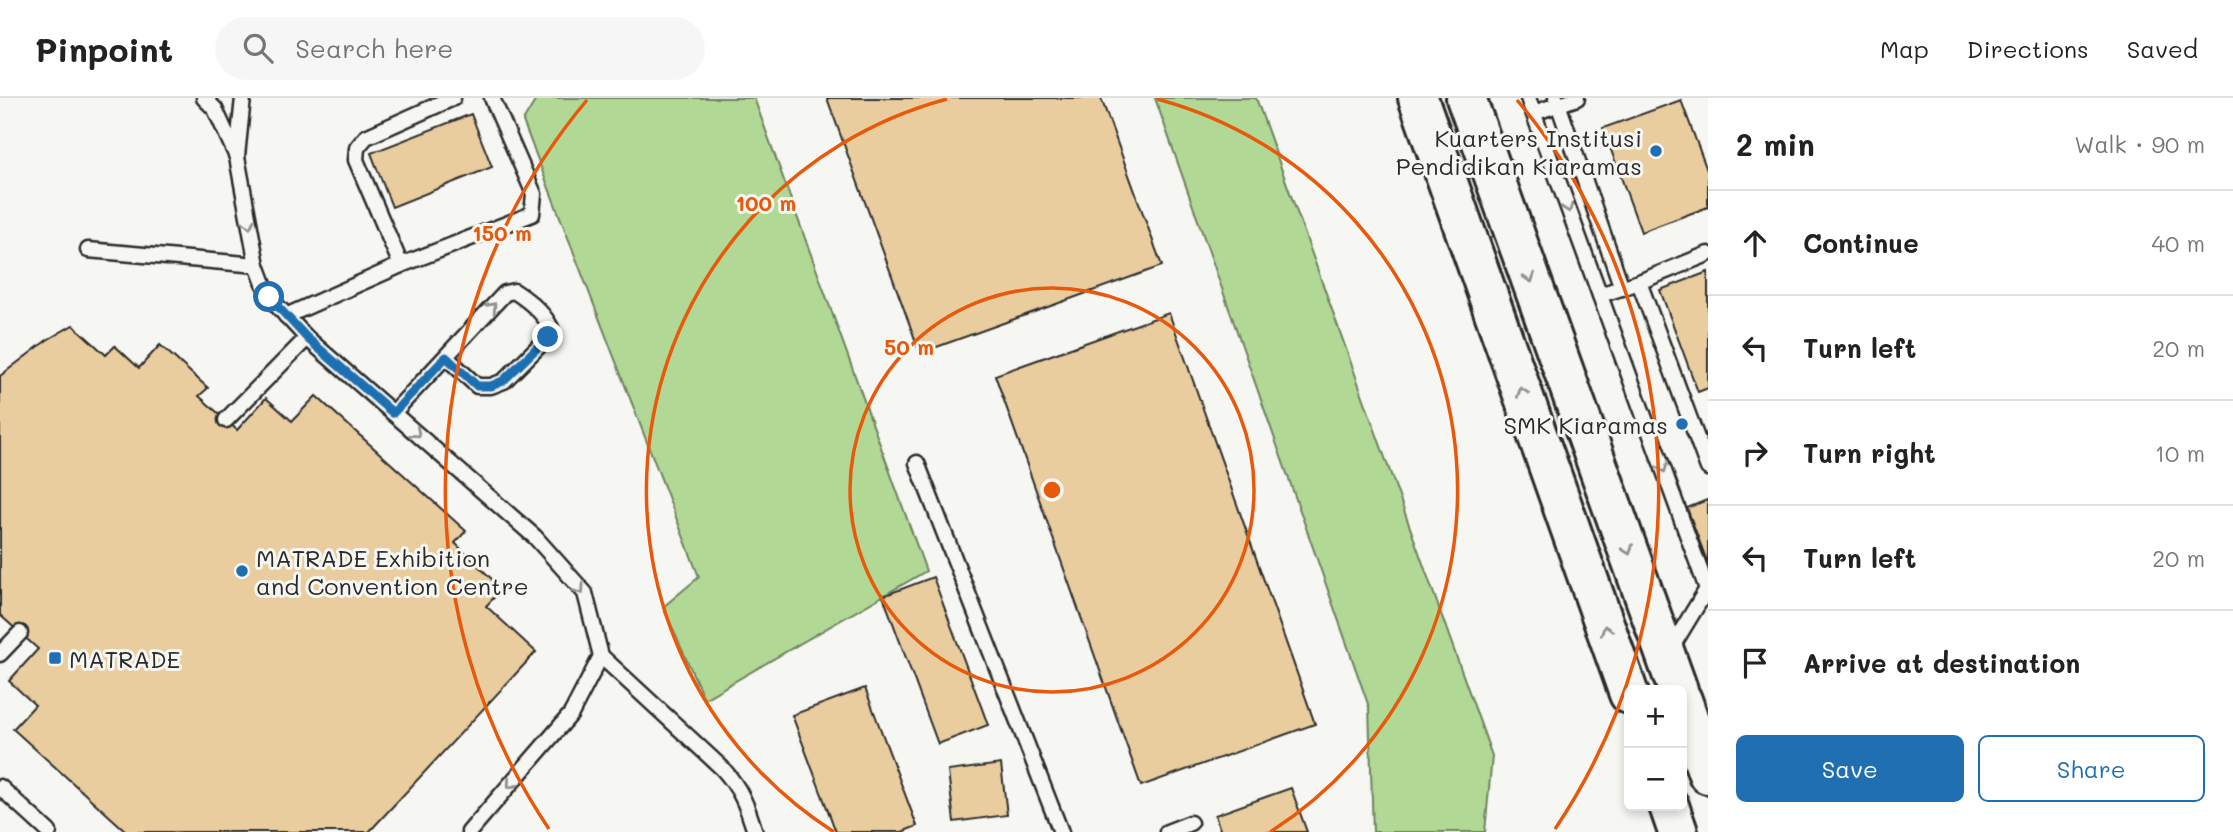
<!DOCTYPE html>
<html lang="en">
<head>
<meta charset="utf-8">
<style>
	body { margin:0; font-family:Mali,sans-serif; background:#f6f6f6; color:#222 }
	.controls { position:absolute; right:21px; bottom:21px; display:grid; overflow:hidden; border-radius:10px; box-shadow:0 4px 10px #0003 }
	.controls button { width:63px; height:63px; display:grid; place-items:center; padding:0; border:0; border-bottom:2px solid #e0e0e0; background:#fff; color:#222; font:35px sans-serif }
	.stop { position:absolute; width:21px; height:21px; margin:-16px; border:5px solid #1f6fb2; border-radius:50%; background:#fff }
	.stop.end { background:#1f6fb2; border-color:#fff; box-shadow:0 2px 7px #0008 }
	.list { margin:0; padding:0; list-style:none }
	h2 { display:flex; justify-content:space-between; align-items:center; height:91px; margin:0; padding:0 28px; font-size:30px }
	h2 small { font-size:23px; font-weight:400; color:#767676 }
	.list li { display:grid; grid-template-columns:46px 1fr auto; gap:21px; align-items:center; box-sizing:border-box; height:105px; padding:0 28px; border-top:2px solid #e0e0e0 }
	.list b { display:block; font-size:26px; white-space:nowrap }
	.list em { font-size:23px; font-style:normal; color:#767676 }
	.actions { display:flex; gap:14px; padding:21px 28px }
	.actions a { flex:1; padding:16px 0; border:2px solid #1f6fb2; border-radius:10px; text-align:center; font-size:24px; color:#1f6fb2 }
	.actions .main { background:#1f6fb2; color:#fff }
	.icon { flex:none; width:38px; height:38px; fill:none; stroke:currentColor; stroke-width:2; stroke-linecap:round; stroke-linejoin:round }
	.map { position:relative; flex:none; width:1708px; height:734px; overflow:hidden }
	header { display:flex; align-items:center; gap:42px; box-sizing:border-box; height:98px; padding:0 35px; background:#fff; border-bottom:2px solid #e0e0e0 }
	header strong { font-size:33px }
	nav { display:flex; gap:38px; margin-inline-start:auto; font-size:24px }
	.search { width:490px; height:63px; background:#f6f6f6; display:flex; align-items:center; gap:18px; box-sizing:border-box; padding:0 24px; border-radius:38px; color:#767676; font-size:26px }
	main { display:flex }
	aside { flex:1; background:#fff }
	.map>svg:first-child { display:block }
	.green { fill:#b1d995; stroke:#6e8260; stroke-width:2 }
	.building { fill:#eacd9e; stroke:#2b2b2b; stroke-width:2 }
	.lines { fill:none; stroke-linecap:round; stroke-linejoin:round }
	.lane-casing { stroke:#2b2b2b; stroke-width:19 }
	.secondary-casing { stroke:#2b2b2b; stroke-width:44 }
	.lane { stroke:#f6f6f2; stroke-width:14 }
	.secondary { stroke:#f6f6f2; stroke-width:38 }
	.oneway { stroke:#90908e }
	.route { stroke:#1f6fb2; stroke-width:9 }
	.ring { fill:none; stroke:#e8590c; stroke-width:3.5 }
	.poi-dot { fill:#1f6fb2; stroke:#f6f6f2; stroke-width:2.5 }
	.labels { text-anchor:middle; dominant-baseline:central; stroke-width:6; stroke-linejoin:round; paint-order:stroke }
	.poi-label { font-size:24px; fill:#2b2b2b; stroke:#f6f6f2; text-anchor:end }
	.centre { fill:#e8590c; stroke:#f6f6f2; stroke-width:3.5 }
	.ring-label { font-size:21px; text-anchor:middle; font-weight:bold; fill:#e8590c; stroke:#f6f6f2; stroke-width:6; stroke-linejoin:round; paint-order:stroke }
</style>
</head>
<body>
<header>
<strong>Pinpoint</strong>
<div class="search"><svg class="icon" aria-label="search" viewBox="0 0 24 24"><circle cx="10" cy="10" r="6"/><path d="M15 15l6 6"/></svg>Search here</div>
<nav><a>Map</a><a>Directions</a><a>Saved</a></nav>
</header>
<main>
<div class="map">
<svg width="1708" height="734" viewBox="0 0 1708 734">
	<rect width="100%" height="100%" fill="#f6f6f2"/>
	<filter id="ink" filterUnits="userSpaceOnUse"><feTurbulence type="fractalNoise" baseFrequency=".0143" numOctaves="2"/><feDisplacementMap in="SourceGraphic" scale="14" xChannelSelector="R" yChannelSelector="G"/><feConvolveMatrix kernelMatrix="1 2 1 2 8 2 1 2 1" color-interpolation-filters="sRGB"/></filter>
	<g filter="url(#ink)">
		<g class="green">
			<polygon points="537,0 754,0 926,473 704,601 663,509 699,479 523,23"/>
			<polygon points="1155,0 1256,0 1492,658 1485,734 1373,734 1369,609"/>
		</g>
		<g class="building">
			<polygon points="827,0 1101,0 1162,168 920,255"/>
			<polygon points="1681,2 1708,75 1708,109 1641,134 1603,30"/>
			<polygon points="471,16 492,69 392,109 371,55"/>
			<polygon points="1708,174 1708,290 1698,294 1660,192"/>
			<polygon points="1169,215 1315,626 1141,688 995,277"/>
			<polygon points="73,227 106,257 115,248 139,270 160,247 208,290 199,298 237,332 266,300 292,323 316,298 466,433 455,445 502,491 486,508 536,554 369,734 127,734 13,631 35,607 9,583 38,551 0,517 0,278 47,242"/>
			<polygon points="1707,402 1708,404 1708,466 1687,410"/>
			<polygon points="933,479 988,627 938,646 883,498"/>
			<polygon points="865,590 917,728 902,734 836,734 792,617"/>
			<polygon points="1001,666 1007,717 954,724 948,673"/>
			<polygon points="1291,690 1307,734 1221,734 1215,717"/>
		</g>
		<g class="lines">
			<defs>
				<g id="lane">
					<polyline points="204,0 215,11 237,59 257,167 269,199 307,240 535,439 585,495 601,558 571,616 469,734"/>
					<polyline points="1528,0 1707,491 1670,552"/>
					<polyline points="1556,0 1622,190"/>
					<polyline points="1534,15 1577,0"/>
					<polyline points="237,58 243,0"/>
					<polyline points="88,152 257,167"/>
					<polyline points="401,167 356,62 357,50 366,39 453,0"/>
					<polyline points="1639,184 1708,156"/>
					<polyline points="1600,197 1639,184 1708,370"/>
					<polyline points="286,218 401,167 532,116 534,96 492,0"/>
					<path d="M 393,315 L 505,195 L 514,193 C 528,202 544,215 551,230 L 548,239 L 504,283 L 491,288 L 477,288 L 446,259"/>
					<polyline points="226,322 307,240"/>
					<polyline points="917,365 1061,734"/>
					<polyline points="0,556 20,535"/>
					<path d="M 601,558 L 722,670 C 741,691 747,708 755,734"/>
					<polyline points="0,689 49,734"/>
					<polyline points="1167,734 1190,725"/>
				</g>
				<g id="secondary">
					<polyline points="1418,0 1629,596"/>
					<polyline points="1466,0 1678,592"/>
					<polyline points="1682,602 1708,676"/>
					<polyline points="1669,708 1678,734"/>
				</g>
			</defs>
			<use href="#lane" class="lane-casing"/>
			<use href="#secondary" class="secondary-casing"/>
			<use href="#lane" class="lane"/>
			<use href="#secondary" class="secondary"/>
		</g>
		<defs><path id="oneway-chevron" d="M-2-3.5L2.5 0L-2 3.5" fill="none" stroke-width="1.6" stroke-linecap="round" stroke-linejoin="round" transform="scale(1.75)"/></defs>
		<g class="oneway">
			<use href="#oneway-chevron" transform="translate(1568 110) rotate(70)"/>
			<use href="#oneway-chevron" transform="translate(249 126) rotate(79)"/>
			<use href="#oneway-chevron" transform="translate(1530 180) rotate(70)"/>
			<use href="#oneway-chevron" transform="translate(492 209) rotate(-48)"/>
			<use href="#oneway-chevron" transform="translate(1522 294) rotate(-109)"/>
			<use href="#oneway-chevron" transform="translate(416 335) rotate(41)"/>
			<use href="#oneway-chevron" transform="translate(1663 370) rotate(70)"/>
			<use href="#oneway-chevron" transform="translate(1628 452) rotate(70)"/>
			<use href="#oneway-chevron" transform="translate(580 492) rotate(56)"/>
			<use href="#oneway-chevron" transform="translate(1606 532) rotate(-109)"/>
			<use href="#oneway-chevron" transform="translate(511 686) rotate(131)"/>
		</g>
	</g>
	<g class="lines" filter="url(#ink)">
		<polyline class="route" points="269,199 307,240 393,315 446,259 477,288 491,288 503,283 548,239"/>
	</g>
	<g class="ring">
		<circle cx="1052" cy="392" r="202"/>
		<path d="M834 734A405 405 0 0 1 947 1M1157 1A405 405 0 0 1 1270 734"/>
		<path d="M549 731A607 607 0 0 1 587 2M1517 2A607 607 0 0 1 1555 731"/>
	</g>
	<g class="poi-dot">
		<circle cx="1656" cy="53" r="7"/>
		<circle cx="1682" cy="326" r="7"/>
		<circle cx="242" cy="473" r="7"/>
		<rect x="48" y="553" width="14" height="14" rx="3.5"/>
	</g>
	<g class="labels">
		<g class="poi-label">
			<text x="1642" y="39">Kuarters Institusi<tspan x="1642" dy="28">Pendidikan Kiaramas</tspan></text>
			<text x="1668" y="326">SMK Kiaramas</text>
			<text x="256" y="459" text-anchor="start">MATRADE Exhibition<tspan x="256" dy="28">and Convention Centre</tspan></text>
			<text x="69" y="560" text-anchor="start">MATRADE</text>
		</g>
	</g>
	<circle cx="1052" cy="392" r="10" class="centre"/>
	<g class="ring-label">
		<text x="766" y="113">100 m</text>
		<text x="502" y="143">150 m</text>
		<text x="909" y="257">50 m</text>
	</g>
</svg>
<div class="controls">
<button>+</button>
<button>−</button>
</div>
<div class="stop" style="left:269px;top:199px"></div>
<div class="stop end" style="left:548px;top:239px"></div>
</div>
<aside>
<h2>2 min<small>Walk · 90 m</small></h2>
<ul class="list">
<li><svg class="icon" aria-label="ahead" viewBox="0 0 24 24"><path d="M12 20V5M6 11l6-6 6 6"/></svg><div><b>Continue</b></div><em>40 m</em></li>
<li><svg class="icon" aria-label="left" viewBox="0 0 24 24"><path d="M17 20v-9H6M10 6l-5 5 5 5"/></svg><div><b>Turn left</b></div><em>20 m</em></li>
<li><svg class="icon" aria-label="right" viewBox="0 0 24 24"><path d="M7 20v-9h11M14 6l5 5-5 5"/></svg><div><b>Turn right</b></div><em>10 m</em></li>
<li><svg class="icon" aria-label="left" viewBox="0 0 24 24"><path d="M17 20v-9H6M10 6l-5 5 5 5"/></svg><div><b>Turn left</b></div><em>20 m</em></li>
<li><svg class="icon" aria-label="arrive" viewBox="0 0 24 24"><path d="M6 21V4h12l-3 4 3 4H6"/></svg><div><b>Arrive at destination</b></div></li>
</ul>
<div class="actions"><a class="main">Save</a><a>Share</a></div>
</aside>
</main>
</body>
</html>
